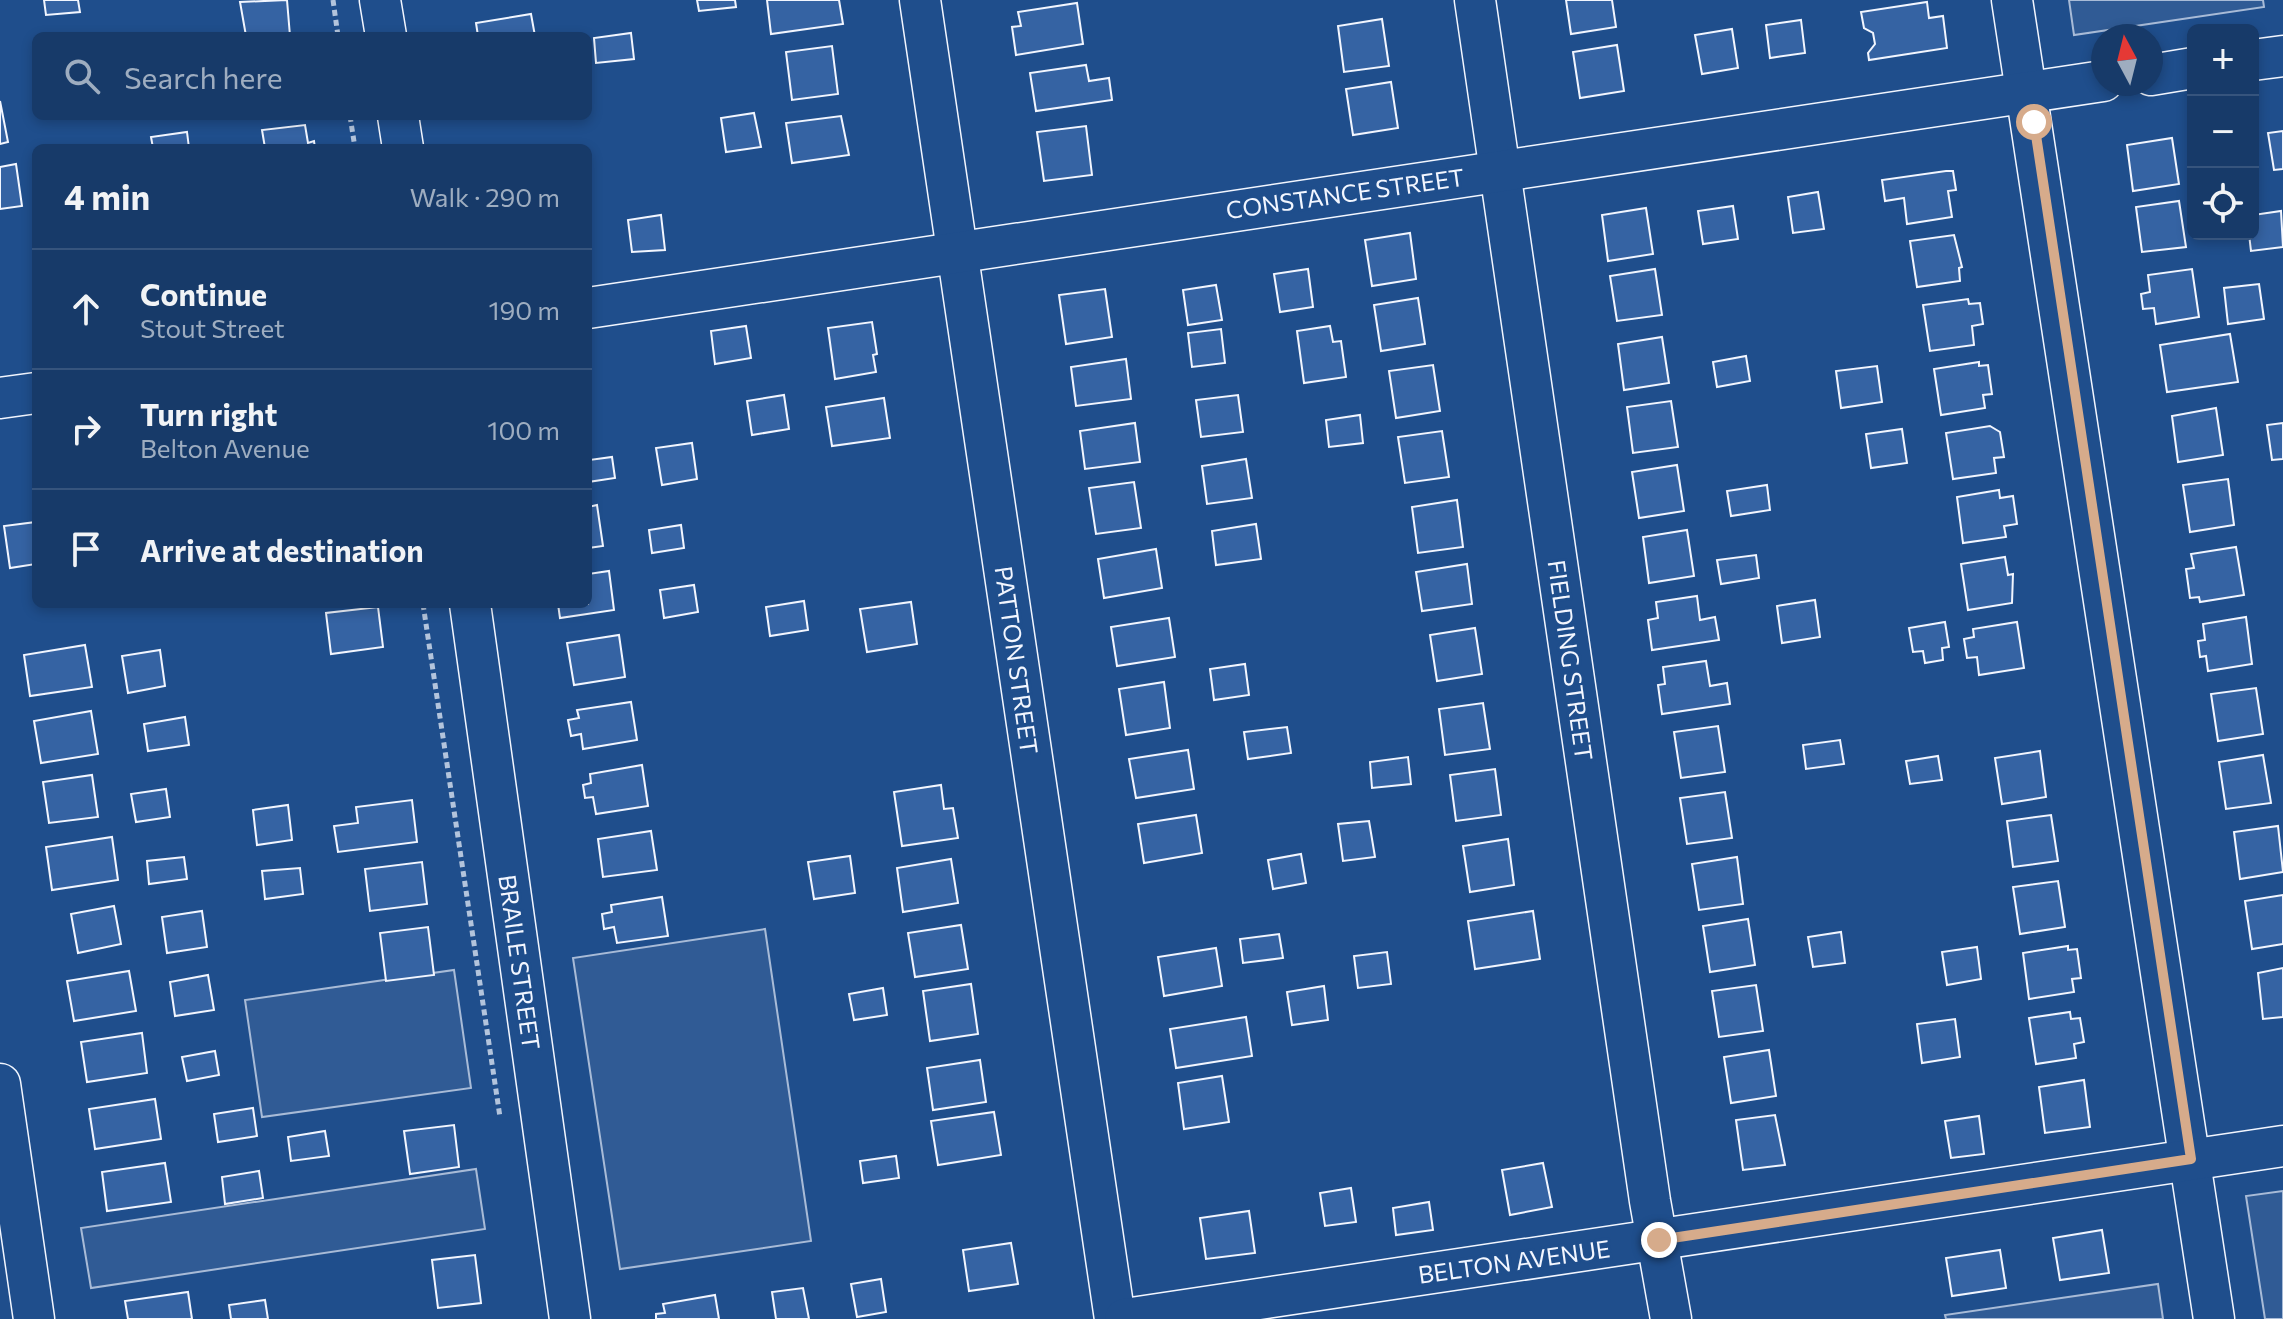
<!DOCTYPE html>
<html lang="en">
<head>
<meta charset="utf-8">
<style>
	body { margin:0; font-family:Commissioner,sans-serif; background:#20416f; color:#f1f3f6 }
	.controls { position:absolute; right:24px; top:24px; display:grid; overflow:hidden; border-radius:12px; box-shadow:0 4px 12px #0003 }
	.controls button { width:72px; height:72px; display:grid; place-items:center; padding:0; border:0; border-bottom:2px solid #36547d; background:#173a69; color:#f1f3f6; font:40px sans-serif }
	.compass { position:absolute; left:2091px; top:24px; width:72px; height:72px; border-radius:50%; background:#173a69; box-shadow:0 4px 12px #0003; rotate:353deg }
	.stop { position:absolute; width:24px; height:24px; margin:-18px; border:6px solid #d6ab8b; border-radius:50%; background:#fff }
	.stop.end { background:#d6ab8b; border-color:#fff; box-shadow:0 2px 8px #0008 }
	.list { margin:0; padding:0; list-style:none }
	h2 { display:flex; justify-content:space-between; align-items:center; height:104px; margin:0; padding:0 32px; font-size:34px }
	h2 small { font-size:26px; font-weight:400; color:#9eadc0 }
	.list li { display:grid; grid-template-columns:52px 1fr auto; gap:24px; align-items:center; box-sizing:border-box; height:120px; padding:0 32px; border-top:2px solid #36547d }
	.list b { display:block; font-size:30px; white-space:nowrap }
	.list p { margin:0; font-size:26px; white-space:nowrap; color:#9eadc0 }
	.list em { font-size:26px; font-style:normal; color:#9eadc0 }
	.icon { flex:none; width:44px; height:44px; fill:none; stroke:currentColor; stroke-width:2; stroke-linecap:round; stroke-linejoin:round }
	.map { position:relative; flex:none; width:2283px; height:1319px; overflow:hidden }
	.search { position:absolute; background:#173a69; box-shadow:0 4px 12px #0003; left:32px; top:32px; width:560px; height:88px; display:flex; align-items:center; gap:20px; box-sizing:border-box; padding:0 28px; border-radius:12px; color:#9eadc0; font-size:30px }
	.panel { position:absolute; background:#173a69; box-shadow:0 4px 12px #0003; left:32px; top:144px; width:560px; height:464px; border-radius:12px }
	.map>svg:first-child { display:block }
	.built { fill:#305b95; stroke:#a8bbd7; stroke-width:2 }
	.building { fill:#3563a3; stroke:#f2f6ff; stroke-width:2 }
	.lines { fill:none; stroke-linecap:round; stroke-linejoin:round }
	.minor-casing { stroke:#f2f6ff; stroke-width:43 }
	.path { stroke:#b3c4dc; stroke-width:5; stroke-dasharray:6 4; stroke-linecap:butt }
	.minor { stroke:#1f4e8c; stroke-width:40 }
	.route { stroke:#d6ab8b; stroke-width:10 }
	.labels { text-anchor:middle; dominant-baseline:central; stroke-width:6; stroke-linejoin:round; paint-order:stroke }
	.street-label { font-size:24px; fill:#f2f6ff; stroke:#1f4e8c }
</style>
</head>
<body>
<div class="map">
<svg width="2283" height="1319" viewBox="0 0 2283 1319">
	<rect width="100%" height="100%" fill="#1f4e8c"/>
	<g class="built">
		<polygon points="2069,0 2263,0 2264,7 2074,35"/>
		<polygon points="765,929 811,1241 620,1269 573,958"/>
		<polygon points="454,970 471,1088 262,1117 245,1000"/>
		<polygon points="476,1169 485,1229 91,1288 81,1228"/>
		<polygon points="2283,1191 2283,1319 2265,1319 2246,1196"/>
		<polygon points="2158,1284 2163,1319 1946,1319 1945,1315"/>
	</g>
	<g class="building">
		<polygon points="44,0 78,0 80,12 46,15"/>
		<polygon points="287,0 290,36 246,36 240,2"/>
		<polygon points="697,0 735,0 736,7 699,11"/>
		<polygon points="767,0 839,0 843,24 771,34"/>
		<polygon points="1566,0 1612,0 1616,27 1571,34"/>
		<polygon points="1927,2 1929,18 1943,16 1947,48 1869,60 1868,53 1875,44 1873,33 1864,28 1861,12"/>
		<polygon points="1077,3 1083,44 1016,55 1012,27 1021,26 1018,12"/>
		<polygon points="531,14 535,36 478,36 476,23"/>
		<polygon points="1382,19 1389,66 1344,72 1338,26"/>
		<polygon points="1801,20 1805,53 1770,58 1766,25"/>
		<polygon points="1732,29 1738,68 1702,74 1695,35"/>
		<polygon points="631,33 634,59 596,63 594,38"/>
		<polygon points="1617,45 1624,91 1580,98 1573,52"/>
		<polygon points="832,46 838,94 792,100 786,52"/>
		<polygon points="1086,65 1089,81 1109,78 1112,100 1036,111 1030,73"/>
		<polygon points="1391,82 1398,128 1353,135 1346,89"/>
		<polygon points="0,101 8,142 0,144"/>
		<polygon points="754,113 761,147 726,152 721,118"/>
		<polygon points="841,116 849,155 792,163 786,123"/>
		<polygon points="305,125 308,143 314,141 315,148 265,148 262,130"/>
		<polygon points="1086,126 1092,175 1044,181 1037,132"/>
		<polygon points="2283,131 2283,169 2274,170 2268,133"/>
		<polygon points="187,132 189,148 153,148 151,137"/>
		<polygon points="2172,138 2179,184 2133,191 2127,145"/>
		<polygon points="16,164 22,206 0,209 0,167"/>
		<polygon points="1946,171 1953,171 1956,190 1948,191 1952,217 1907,224 1904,198 1885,201 1882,180"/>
		<polygon points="1818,192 1824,229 1793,233 1788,197"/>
		<polygon points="2179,201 2186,247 2142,252 2136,207"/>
		<polygon points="1733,206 1738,239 1703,244 1698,211"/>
		<polygon points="1646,208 1653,254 1608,261 1602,215"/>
		<polygon points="2281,211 2283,247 2251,251 2249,234 2253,234 2253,215"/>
		<polygon points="661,215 665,250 632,252 628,220"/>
		<polygon points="1410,233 1416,279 1372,286 1365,240"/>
		<polygon points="1954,235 1962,267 1959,268 1960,281 1917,287 1910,241"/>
		<polygon points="1308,269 1313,307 1280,312 1274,274"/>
		<polygon points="1655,269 1662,315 1617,321 1610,276"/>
		<polygon points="2192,269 2199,317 2156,324 2154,308 2143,309 2141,294 2150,292 2148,275"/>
		<polygon points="2259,284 2264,319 2228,324 2224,288"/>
		<polygon points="1216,285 1222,320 1188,325 1183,290"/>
		<polygon points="1105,289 1112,337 1066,344 1059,295"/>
		<polygon points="1418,298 1425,344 1381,351 1374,305"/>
		<polygon points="1968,299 1969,304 1980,303 1983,324 1972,326 1974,345 1930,351 1923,305"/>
		<polygon points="872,322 877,354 873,355 876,372 835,379 828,328"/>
		<polygon points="746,326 751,358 715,364 711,331"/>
		<polygon points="1330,326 1333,342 1341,341 1346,377 1304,383 1297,331"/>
		<polygon points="1221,329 1225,363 1192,367 1188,333"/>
		<polygon points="2230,334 2238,382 2167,392 2160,345"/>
		<polygon points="1662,337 1669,383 1624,390 1618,344"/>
		<polygon points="1746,356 1750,381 1717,387 1713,362"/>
		<polygon points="1126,359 1131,399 1076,406 1071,367"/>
		<polygon points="1979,362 1979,366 1988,365 1992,394 1983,395 1985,408 1941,415 1934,369"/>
		<polygon points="1433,365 1440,411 1396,418 1389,371"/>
		<polygon points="1877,366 1882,402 1841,408 1836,371"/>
		<polygon points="784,395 789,429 752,435 747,401"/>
		<polygon points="1238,395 1243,432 1201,437 1196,400"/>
		<polygon points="884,398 890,438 832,446 826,407"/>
		<polygon points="1671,401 1678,447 1633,453 1627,407"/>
		<polygon points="2216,408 2223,455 2178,462 2172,416"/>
		<polygon points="1360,415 1363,443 1329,447 1326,420"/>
		<polygon points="1135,423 1140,462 1085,469 1080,431"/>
		<polygon points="2283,423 2283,459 2272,460 2267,425"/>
		<polygon points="1990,426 2000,432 2004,457 1994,458 1996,473 1953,479 1946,433"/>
		<polygon points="1902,429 1907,463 1871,468 1866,434"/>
		<polygon points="1442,431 1449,477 1405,483 1398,437"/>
		<polygon points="692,443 697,479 662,485 656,448"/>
		<polygon points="588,448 590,460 612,457 615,478 588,482"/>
		<polygon points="1246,459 1252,498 1207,504 1202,466"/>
		<polygon points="1677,465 1684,511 1639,518 1632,472"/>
		<polygon points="2228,479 2234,525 2190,532 2183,485"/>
		<polygon points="1134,482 1141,528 1096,534 1089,488"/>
		<polygon points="1767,485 1770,510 1731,516 1727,491"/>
		<polygon points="1999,490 2000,498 2013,496 2017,524 2004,526 2006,537 1963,543 1957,497"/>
		<polygon points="1457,500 1463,547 1418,553 1412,507"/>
		<polygon points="597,505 603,546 588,548 588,507"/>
		<polygon points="36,522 36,564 10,568 4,526"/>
		<polygon points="1256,524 1261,559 1216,565 1212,531"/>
		<polygon points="681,525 684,548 652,553 649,530"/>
		<polygon points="1687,530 1694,576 1649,583 1643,537"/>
		<polygon points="2236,547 2244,595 2200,602 2199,597 2190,598 2186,569 2194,568 2191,554"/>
		<polygon points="1156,549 1162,588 1104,598 1098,559"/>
		<polygon points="1756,555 1759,578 1721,584 1717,560"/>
		<polygon points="2005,557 2008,575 2013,574 2012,603 1968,610 1961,564"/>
		<polygon points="1467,564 1472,604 1422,611 1416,572"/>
		<polygon points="609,571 614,610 560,618 558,604 588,604 588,574"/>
		<polygon points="694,585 698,612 664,618 660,590"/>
		<polygon points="1697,596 1700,620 1715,617 1719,640 1652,650 1648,620 1658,618 1656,602"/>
		<polygon points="1815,600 1820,637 1782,643 1777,606"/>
		<polygon points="804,601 808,630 770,636 766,607"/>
		<polygon points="911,602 917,644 867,652 860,609"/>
		<polygon points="378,607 383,647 331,654 326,613"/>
		<polygon points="2246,617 2252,664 2208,671 2206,656 2200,657 2198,641 2205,640 2203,624"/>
		<polygon points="1169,618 1175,657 1117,666 1111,627"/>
		<polygon points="1945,622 1949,647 1942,648 1943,660 1925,663 1923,651 1913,652 1909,628"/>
		<polygon points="2017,622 2024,668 1979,675 1977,657 1967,658 1964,639 1974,637 1973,629"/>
		<polygon points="1475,628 1482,674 1437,681 1430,635"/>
		<polygon points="619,635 625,677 574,685 567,643"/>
		<polygon points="85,645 92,687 30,696 24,655"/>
		<polygon points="160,650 165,686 128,693 122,656"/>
		<polygon points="1706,661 1710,686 1727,683 1730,704 1662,714 1658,685 1665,684 1663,667"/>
		<polygon points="1245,664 1249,695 1214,700 1210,669"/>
		<polygon points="1164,682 1170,728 1126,735 1119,689"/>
		<polygon points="2256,688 2263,734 2218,741 2211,694"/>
		<polygon points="631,702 637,740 583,749 581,734 571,736 568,720 579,718 577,710"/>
		<polygon points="1483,703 1490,749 1445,755 1439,709"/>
		<polygon points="91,711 98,754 41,763 34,721"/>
		<polygon points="185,717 189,745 148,751 144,724"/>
		<polygon points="1718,726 1725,772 1681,778 1674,732"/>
		<polygon points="1287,727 1291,753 1248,759 1244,732"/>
		<polygon points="1840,740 1844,764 1806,769 1803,745"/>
		<polygon points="1188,750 1194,789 1136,798 1129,759"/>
		<polygon points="2040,751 2046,797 2002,804 1995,758"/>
		<polygon points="2263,755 2271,803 2226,809 2219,762"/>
		<polygon points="1938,756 1942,780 1910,784 1906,761"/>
		<polygon points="1408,757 1411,784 1372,788 1370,762"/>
		<polygon points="642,765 648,806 596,814 593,797 585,798 583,785 591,783 590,774"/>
		<polygon points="1495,769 1501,815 1456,821 1450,775"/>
		<polygon points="92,775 98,817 49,823 43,782"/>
		<polygon points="941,785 944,809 953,808 958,838 902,846 894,792"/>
		<polygon points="166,789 170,817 136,822 131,794"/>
		<polygon points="1725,792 1732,838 1687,844 1680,798"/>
		<polygon points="412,800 417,842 338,852 334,826 358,823 356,807"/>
		<polygon points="288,805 292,840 257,845 253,810"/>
		<polygon points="1196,815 1202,853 1144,863 1138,824"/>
		<polygon points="2051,815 2058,861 2013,867 2007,821"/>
		<polygon points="1369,821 1375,857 1343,861 1338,824"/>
		<polygon points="2278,826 2283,872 2240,879 2234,832"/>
		<polygon points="651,831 657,870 603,877 598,839"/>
		<polygon points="112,837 118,880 52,890 46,847"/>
		<polygon points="1508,839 1514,885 1470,892 1463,846"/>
		<polygon points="1301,854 1306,883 1273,889 1268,860"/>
		<polygon points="850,856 855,893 814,899 808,862"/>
		<polygon points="184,857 187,879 149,884 147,861"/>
		<polygon points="1737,857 1743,904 1699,910 1692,864"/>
		<polygon points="951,859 958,903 903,912 897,868"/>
		<polygon points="422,862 427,904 370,911 365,869"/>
		<polygon points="300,868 303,894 265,899 262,871"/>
		<polygon points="2058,881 2065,927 2020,934 2013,887"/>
		<polygon points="2283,895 2283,944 2252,949 2245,901"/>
		<polygon points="662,897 668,936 617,943 614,927 604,929 602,914 612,912 611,905"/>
		<polygon points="114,906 121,944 78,953 71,914"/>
		<polygon points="202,911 207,947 167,953 162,917"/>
		<polygon points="1533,911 1540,959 1475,969 1468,921"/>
		<polygon points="1748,919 1755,965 1710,972 1703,926"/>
		<polygon points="961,925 968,969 915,977 908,933"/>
		<polygon points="428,927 434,975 386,981 380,933"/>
		<polygon points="1841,932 1845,963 1813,967 1808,937"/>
		<polygon points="1279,934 1283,958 1243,963 1240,939"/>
		<polygon points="2068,946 2068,950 2077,949 2081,978 2072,979 2074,992 2029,999 2023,953"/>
		<polygon points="1977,947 1981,979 1947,985 1942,952"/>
		<polygon points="1216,948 1222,986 1164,996 1158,957"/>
		<polygon points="1387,952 1391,984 1358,988 1354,956"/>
		<polygon points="2283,968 2283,1017 2263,1019 2258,973"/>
		<polygon points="129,971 136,1011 74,1021 67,981"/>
		<polygon points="208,975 214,1010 175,1016 170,982"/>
		<polygon points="971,984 978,1034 930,1041 923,991"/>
		<polygon points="1756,985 1763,1031 1719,1037 1712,991"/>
		<polygon points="1324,986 1328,1020 1292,1025 1287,992"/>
		<polygon points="883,988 887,1015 854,1020 849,994"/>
		<polygon points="2070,1012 2071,1019 2080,1018 2084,1042 2074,1044 2076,1058 2036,1064 2029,1018"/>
		<polygon points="1246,1017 1252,1056 1176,1068 1170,1029"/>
		<polygon points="1955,1019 1960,1057 1922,1063 1917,1024"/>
		<polygon points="142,1033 147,1073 87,1082 81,1042"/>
		<polygon points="1769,1050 1776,1096 1731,1103 1724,1057"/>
		<polygon points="215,1051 219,1075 187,1081 182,1057"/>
		<polygon points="980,1060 986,1102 933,1110 927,1068"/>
		<polygon points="1222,1076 1229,1122 1184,1129 1178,1083"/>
		<polygon points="2084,1080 2090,1127 2045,1133 2039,1087"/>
		<polygon points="155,1099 161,1139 95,1149 89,1109"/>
		<polygon points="253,1108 257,1136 218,1142 214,1114"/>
		<polygon points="994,1112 1001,1155 938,1165 931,1121"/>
		<polygon points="1775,1115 1785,1165 1743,1170 1736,1120"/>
		<polygon points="1979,1116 1984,1154 1951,1158 1945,1121"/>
		<polygon points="454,1125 459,1167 410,1174 404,1131"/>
		<polygon points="325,1131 329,1156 291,1161 288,1137"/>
		<polygon points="896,1156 899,1178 863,1183 860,1161"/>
		<polygon points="165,1163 171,1202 107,1211 102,1172"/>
		<polygon points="1543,1163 1552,1207 1510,1215 1502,1170"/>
		<polygon points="259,1171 263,1198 225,1204 222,1177"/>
		<polygon points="1351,1188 1356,1222 1325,1226 1320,1193"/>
		<polygon points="1429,1202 1433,1230 1396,1235 1393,1208"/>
		<polygon points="1249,1211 1255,1253 1206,1259 1200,1218"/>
		<polygon points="2102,1230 2109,1273 2060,1280 2053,1238"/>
		<polygon points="1011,1243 1018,1284 969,1291 963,1250"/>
		<polygon points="2000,1250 2006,1288 1952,1296 1946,1258"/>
		<polygon points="475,1255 481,1303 438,1308 432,1260"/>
		<polygon points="881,1279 886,1312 857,1317 851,1284"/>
		<polygon points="803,1288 809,1319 776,1319 772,1292"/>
		<polygon points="188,1292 192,1319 128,1319 125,1301"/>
		<polygon points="715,1295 719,1319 656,1319 656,1314 665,1313 663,1304"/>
		<polygon points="265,1300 268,1319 231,1319 229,1305"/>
	</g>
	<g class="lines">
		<defs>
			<g id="minor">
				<polyline points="380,0 386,36"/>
				<polyline points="920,0 1115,1319"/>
				<polyline points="1475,0 1650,1201 1671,1319"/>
				<polyline points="2012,0 2214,1319"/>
				<polyline points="2253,60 2283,56"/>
				<polyline points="2151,75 2193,68"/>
				<polyline points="398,116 403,148"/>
				<polyline points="588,308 2103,81"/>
				<polyline points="0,398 36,393"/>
				<polyline points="470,604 570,1319"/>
				<polyline points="0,1084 34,1319"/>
				<polyline points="1125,1319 2283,1146"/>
			</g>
		</defs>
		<use href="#minor" class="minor-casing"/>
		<g class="path">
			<polyline points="333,0 338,36"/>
			<polyline points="350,116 355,148"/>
			<polyline points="423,604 500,1117"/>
		</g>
		<use href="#minor" class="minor"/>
	</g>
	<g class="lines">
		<polyline class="route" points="1659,1240 2191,1159 2034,122"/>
	</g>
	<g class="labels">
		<g class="street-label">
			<text transform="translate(1345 193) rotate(-8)">CONSTANCE STREET</text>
			<text transform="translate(1017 660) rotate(82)">PATTON STREET</text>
			<text transform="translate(1571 660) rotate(82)">FIELDING STREET</text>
			<text transform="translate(520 962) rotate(82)">BRAILE STREET</text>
			<text transform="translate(1514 1261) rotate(-8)">BELTON AVENUE</text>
		</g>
	</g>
</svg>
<div class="controls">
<button>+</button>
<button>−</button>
<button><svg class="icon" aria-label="locate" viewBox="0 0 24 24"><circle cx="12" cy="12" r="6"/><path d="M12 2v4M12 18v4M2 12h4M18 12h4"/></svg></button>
</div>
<svg class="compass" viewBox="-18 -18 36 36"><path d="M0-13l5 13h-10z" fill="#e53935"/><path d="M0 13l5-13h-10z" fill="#9eadc0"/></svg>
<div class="stop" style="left:2034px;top:122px"></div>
<div class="stop end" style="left:1659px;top:1240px"></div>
<div class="search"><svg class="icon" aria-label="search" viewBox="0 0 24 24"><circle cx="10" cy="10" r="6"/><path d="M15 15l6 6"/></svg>Search here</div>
<section class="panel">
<h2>4 min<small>Walk · 290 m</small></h2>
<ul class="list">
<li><svg class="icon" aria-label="ahead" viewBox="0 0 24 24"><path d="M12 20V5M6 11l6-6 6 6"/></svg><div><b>Continue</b><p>Stout Street</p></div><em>190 m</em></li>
<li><svg class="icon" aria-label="right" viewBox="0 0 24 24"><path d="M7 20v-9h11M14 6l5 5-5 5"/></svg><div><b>Turn right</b><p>Belton Avenue</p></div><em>100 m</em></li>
<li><svg class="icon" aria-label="arrive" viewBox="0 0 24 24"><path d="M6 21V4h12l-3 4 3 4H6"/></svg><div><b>Arrive at destination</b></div></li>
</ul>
</section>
</div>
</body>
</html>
